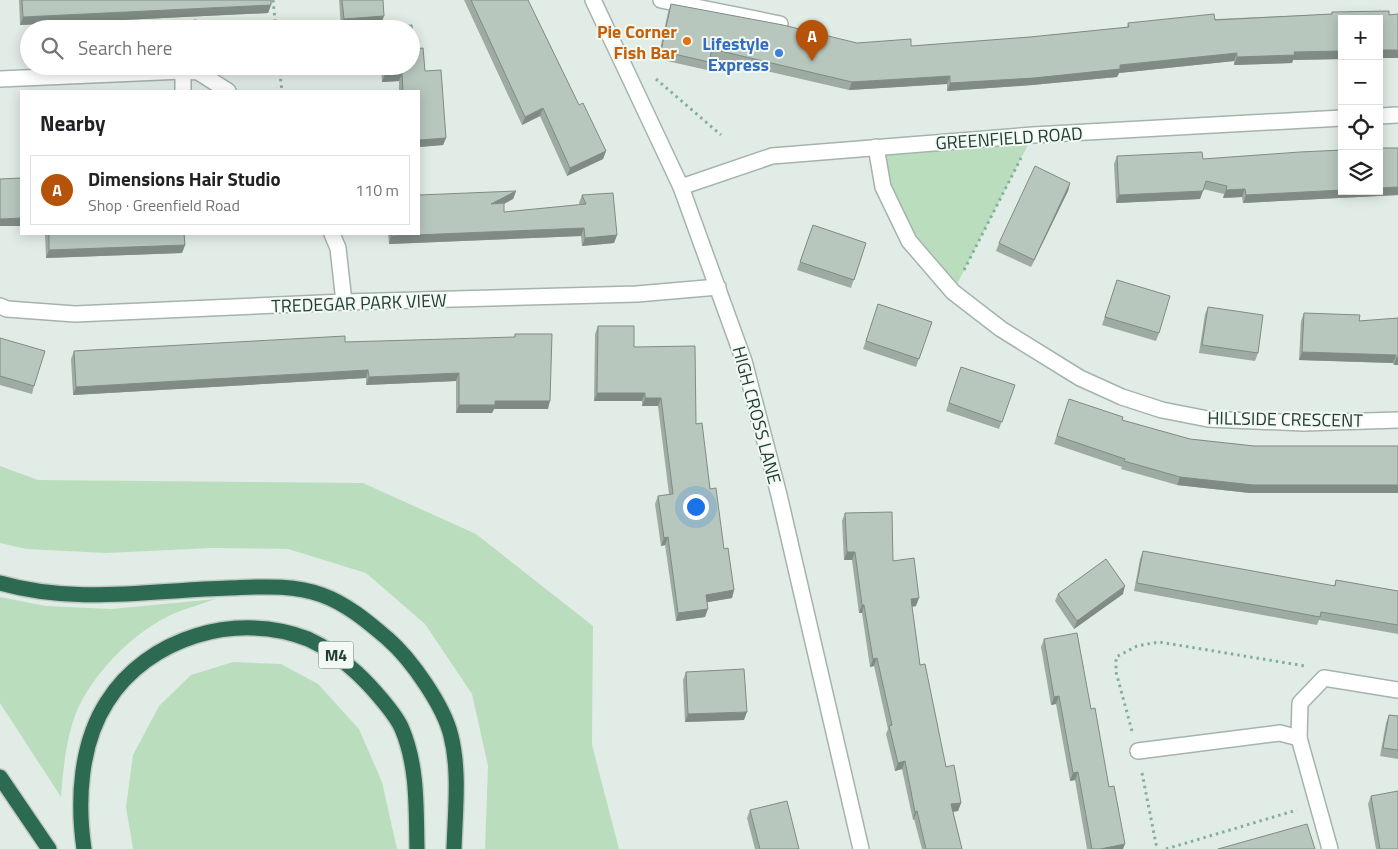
<!DOCTYPE html>
<html lang="en">
<head>
<meta charset="utf-8">
<style>
	body { margin:0; font-family:"Titillium Web",sans-serif; background:#f2f2f2; color:#202124 }
	.controls { position:absolute; right:15px; top:15px; display:grid; overflow:hidden; border-radius:0px; box-shadow:0 2px 12px #0003 }
	.controls button { width:45px; height:45px; display:grid; place-items:center; padding:0; border:0; border-bottom:1px solid #e0e0e0; background:#fff; color:#202124; font:25px sans-serif }
	.you { position:absolute; left:695px; top:506px; width:18px; height:18px; margin:-12px; border:4px solid #fff; border-radius:50%; background:#1a73e8; box-shadow:0 0 0 8px #1a73e833 }
	.badge { display:grid; place-items:center; width:32px; height:32px; border-radius:50%; background:#b45309; color:#fff; font-size:16px; font-weight:700 }
	.pin { position:absolute; translate:-50% -41px; filter:drop-shadow(0 1px 2px #0008) }
	.pin::after { content:''; position:absolute; top:26px; width:18px; height:15px; background:inherit; clip-path:polygon(0 0,100% 0,50% 100%) }
	.list { margin:0; padding:0; list-style:none }
	h2 { display:flex; justify-content:space-between; align-items:center; height:65px; margin:0; padding:0 20px; font-size:21px }
	h2 small { font-size:16px; font-weight:400; color:#757577 }
	.list li { display:grid; grid-template-columns:32px 1fr auto; gap:15px; align-items:center; box-sizing:border-box; height:70px; margin:0 10px 10px; padding:0 10px; border:1px solid #e0e0e0; border-radius:0px }
	.list b { display:block; font-size:19px; white-space:nowrap }
	.list p { margin:0; font-size:16px; white-space:nowrap; color:#757577 }
	.list em { font-size:16px; font-style:normal; color:#757577 }
	.icon { flex:none; width:28px; height:28px; fill:none; stroke:currentColor; stroke-width:2; stroke-linecap:round; stroke-linejoin:round }
	.map { position:relative; flex:none; width:1398px; height:849px; overflow:hidden }
	.search { position:absolute; background:#fff; box-shadow:0 2px 12px #0003; left:20px; top:20px; width:400px; height:55px; display:flex; align-items:center; gap:12px; box-sizing:border-box; padding:0 18px; border-radius:28px; color:#757577; font-size:19px }
	.panel { position:absolute; background:#fff; box-shadow:0 2px 12px #0003; left:20px; top:90px; width:400px; height:145px; border-radius:0px }
	.map>svg:first-child { display:block }
	.green { fill:#badebd }
	.lines { fill:none; stroke-linecap:round; stroke-linejoin:round }
	.service-casing { stroke:#a4b4ac; stroke-width:18 }
	.minor-casing { stroke:#a4b4ac; stroke-width:18 }
	.tertiary-casing { stroke:#a4b4ac; stroke-width:18 }
	.motorway-casing { stroke:#c1c9c5; stroke-width:18 }
	.path { stroke:#82b199; stroke-width:3; stroke-dasharray:2.5 4; stroke-linecap:butt }
	.service { stroke:#fff; stroke-width:15 }
	.minor { stroke:#fff; stroke-width:15 }
	.tertiary { stroke:#fff; stroke-width:15 }
	.motorway { stroke:#2d6a52; stroke-width:15 }
	.wall { fill:#9daba3 }
	.shaded-wall { fill:#808b85 }
	.building { fill:#b7c7be; stroke:#808b85 }
	.food-dot { fill:#e8710a; stroke:#f2f9f4; stroke-width:2 }
	.shop-dot { fill:#3f7fe0; stroke:#f2f9f4; stroke-width:2 }
	.labels { text-anchor:middle; dominant-baseline:central; stroke-width:4; stroke-linejoin:round; paint-order:stroke }
	.shield { fill:#f2f9f4; stroke:#60766c; stroke-width:1 }
	.shield-label { font-size:16px; font-weight:bold; fill:#213e31 }
	.food-label { font-size:18px; font-weight:bold; fill:#c56008; stroke:#f2f9f4; text-anchor:end }
	.shop-label { font-size:18px; font-weight:bold; fill:#366cbe; stroke:#f2f9f4; text-anchor:end }
	.street-label { font-size:18px; fill:#213e31; stroke:#f2f9f4 }
</style>
</head>
<body>
<div class="map">
<svg width="1398" height="849" viewBox="0 0 1398 849">
	<rect width="100%" height="100%" fill="#e2ece6"/>
	<g class="green">
		<polygon points="1033,135 953,292 909,241 876,147"/>
		<polygon points="0,466 38,480 363,483 476,534 593,626 592,745 619,849 485,849 488,766 472,694 425,624 366,573 288,549 212,548 106,553 26,549 0,543"/>
		<path d="M 0,597 L 46,606 L 111,609 L 216,599 C 202,604 187,608 173,614 C 132,632 84,681 72,725 C 65,748 63,773 61,797 L 0,703 Z"/>
		<polygon points="233,662 281,664 318,684 359,729 382,782 397,849 133,849 126,807 133,755 159,706 191,675"/>
	</g>
	<g class="lines">
		<defs>
			<g id="service">
				<polyline points="661,0 780,24"/>
				<polyline points="183,71 183,91"/>
			</g>
			<g id="minor">
				<polyline points="0,79 183,71 198,72 228,91"/>
				<polyline points="1379,116 1398,115"/>
				<polyline points="876,147 883,187 909,241 953,292 1001,329 1080,378 1122,397 1162,410 1208,419 1303,423 1398,420"/>
				<polyline points="681,187 772,156 1033,135 1342,118"/>
				<polyline points="332,234 338,248 344,302"/>
				<polyline points="0,306 7,309 75,314 344,302 637,294 718,287"/>
				<polyline points="1138,751 1280,733 1299,738"/>
				<polyline points="1330,849 1299,738 1300,703 1324,678 1398,690"/>
			</g>
			<polyline id="tertiary" points="593,0 681,187 744,361 779,495 861,849"/>
			<g id="motorway">
				<path d="M 0,583 C 75,605 153,590 229,588 C 260,587 292,584 322,595 C 347,604 368,622 388,639 C 411,659 444,706 451,736 C 460,772 455,813 454,849"/>
				<polyline points="0,777 49,849"/>
				<path d="M 84,849 C 77,801 80,744 107,702 C 148,637 237,611 308,639 C 326,647 343,660 357,673 C 370,685 396,714 402,729 C 418,767 416,809 417,849"/>
			</g>
		</defs>
		<use href="#service" class="service-casing"/>
		<use href="#minor" class="minor-casing"/>
		<use href="#tertiary" class="tertiary-casing"/>
		<use href="#motorway" class="motorway-casing"/>
		<g class="path">
			<polyline points="273,0 276,29"/>
			<polyline points="195,13 195,29"/>
			<polyline points="96,18 97,29"/>
			<polyline points="279,66 282,91"/>
			<polyline points="656,79 721,135"/>
			<polyline points="964,270 1021,158"/>
			<polyline points="1132,731 1116,672 1116,657 1137,646 1159,642 1305,666"/>
			<polyline points="1142,773 1157,849"/>
			<polyline points="1166,849 1297,810"/>
		</g>
		<use href="#service" class="service"/>
		<use href="#minor" class="minor"/>
		<use href="#tertiary" class="tertiary"/>
		<use href="#motorway" class="motorway"/>
	</g>
	<g class="wall">
		<polygon points="19,0 271,0 271,5 268,13 20,25"/>
		<polygon points="339,0 383,0 381,24 341,27"/>
		<polygon points="464,0 528,0 579,105 606,151 603,159 567,176 540,116 522,125"/>
		<polygon points="671,4 857,43 911,46 1030,37 1127,27 1128,23 1331,14 1332,12 1389,15 1398,14 1398,58 1379,58 1379,19 1342,19 1342,59 1293,60 1292,63 1234,65 1234,61 1119,73 1117,77 1032,85 947,91 947,84 849,90 710,58 707,70 658,59 668,12"/>
		<polygon points="413,49 425,71 446,138 443,145 419,147 419,91 399,91 399,81 382,82 381,66 411,66"/>
		<polygon points="1398,148 1398,195 1243,203 1242,197 1223,198 1224,194 1203,189 1200,199 1116,203 1114,164 1117,156 1203,159"/>
		<polygon points="1070,183 1068,191 1031,267 996,251 999,243"/>
		<polygon points="516,191 513,199 504,204 504,212 580,205 579,203 582,195 617,235 614,243 582,246 581,236 389,244 388,234 419,234"/>
		<polygon points="813,225 866,243 851,288 797,270"/>
		<polygon points="45,234 184,234 185,245 182,253 46,258"/>
		<polygon points="1117,280 1159,333 1156,341 1102,325"/>
		<polygon points="878,304 932,322 916,367 863,349"/>
		<polygon points="1208,307 1258,353 1255,361 1199,353 1205,314"/>
		<polygon points="1304,313 1359,321 1398,318 1398,365 1394,365 1393,363 1299,360 1301,321"/>
		<polygon points="598,326 634,347 696,424 724,549 734,590 732,598 707,602 705,617 676,621 665,545 661,546 655,504 658,496 669,494 658,406 642,406 642,401 594,401 595,334"/>
		<polygon points="515,334 548,409 494,409 492,413 456,413 456,381 366,385 366,378 73,395 71,359 74,351 345,342 514,338"/>
		<polygon points="0,338 34,386 32,394 0,385"/>
		<polygon points="961,367 1015,385 999,429 946,411"/>
		<polygon points="1069,399 1122,420 1190,439 1254,446 1398,446 1398,493 1250,493 1177,485 1121,469 1122,467 1054,444"/>
		<polygon points="845,513 893,561 916,606 912,607 920,665 946,767 961,803 958,811 953,812 962,849 922,849 914,819 913,820 902,769 895,771 886,734 888,729 874,666 870,667 862,613 859,613 852,560 844,560 842,521"/>
		<polygon points="1143,551 1334,586 1336,580 1398,591 1398,634 1319,620 1317,625 1134,591 1140,559"/>
		<polygon points="1058,594 1123,594 1074,629 1055,601"/>
		<polygon points="1044,639 1091,709 1109,787 1123,849 1087,849 1075,780 1070,781 1056,704 1051,705 1041,647"/>
		<polygon points="686,672 744,720 685,722 683,680"/>
		<polygon points="1389,715 1398,716 1398,759 1380,756 1386,723"/>
		<polygon points="1371,796 1398,849 1376,849 1368,804"/>
		<polygon points="750,810 799,849 755,849 747,818"/>
	</g>
	<g class="shaded-wall">
		<polygon points="271,5 268,13 20,25 23,17"/>
		<polygon points="384,16 381,24 341,27 344,19"/>
		<rect x="1379" y="50" width="19" height="8"/>
		<polygon points="1342,51 1342,59 1293,60 1292,63 1234,65 1237,57 1294,52"/>
		<polygon points="1237,53 1234,61 1119,73 1117,77 1032,85 947,91 950,83"/>
		<polygon points="402,73 399,81 382,82 385,74"/>
		<polygon points="950,76 947,84 849,90 852,82"/>
		<polygon points="543,108 540,116 522,125 525,117"/>
		<polygon points="446,138 443,145 419,147 419,140"/>
		<polygon points="606,151 603,159 567,176 570,168"/>
		<polygon points="1070,183 1068,191 1031,267 1034,260"/>
		<polygon points="1398,187 1398,195 1243,203 1246,195 1342,190 1342,191 1379,191 1379,188"/>
		<polygon points="1245,189 1242,197 1223,198 1226,190"/>
		<polygon points="516,191 513,199 488,212 491,204"/>
		<polygon points="1203,191 1200,199 1116,203 1119,195"/>
		<polygon points="21,218 21,226 0,226 0,219"/>
		<polygon points="584,228 581,236 389,244 391,236"/>
		<polygon points="617,235 614,243 582,246 585,238"/>
		<polygon points="185,245 182,253 46,258 49,250"/>
		<polygon points="1302,352 1396,355 1393,363 1299,360"/>
		<polygon points="1398,357 1398,365 1394,365 1396,358"/>
		<polygon points="368,370 366,378 73,395 76,387"/>
		<polygon points="459,373 456,381 366,385 369,377"/>
		<polygon points="597,393 645,393 642,401 594,401"/>
		<polygon points="645,398 661,398 658,406 642,406"/>
		<polygon points="495,401 550,401 548,409 494,409 492,413 456,413 459,405"/>
		<polygon points="1180,477 1398,485 1398,493 1250,493 1177,485"/>
		<polygon points="668,537 665,545 661,546 664,538"/>
		<polygon points="847,552 855,552 852,560 844,560"/>
		<polygon points="1125,586 1123,594 1074,629 1077,621"/>
		<polygon points="734,590 732,598 703,603 706,595"/>
		<polygon points="919,598 916,606 908,607 911,599"/>
		<polygon points="862,605 864,605 862,613 859,613"/>
		<polygon points="708,609 705,617 676,621 678,613"/>
		<polygon points="877,658 874,666 870,667 873,659"/>
		<polygon points="1059,696 1056,704 1051,705 1054,697"/>
		<polygon points="747,712 744,720 685,722 688,714"/>
		<polygon points="905,761 902,769 895,771 898,763"/>
		<polygon points="1078,772 1075,780 1070,781 1073,773"/>
		<polygon points="961,803 958,811 948,812 951,804"/>
		<polygon points="917,811 914,819 913,820 915,812"/>
		<polygon points="1125,844 1123,849 1100,849"/>
	</g>
	<g class="building">
		<polygon points="22,0 271,0 271,5 23,17"/>
		<polygon points="342,0 383,0 384,16 344,19"/>
		<polygon points="471,0 528,0 579,105 583,103 606,151 570,168 543,108 525,117"/>
		<polygon points="671,4 783,25 857,43 911,39 911,46 1030,37 1129,27 1128,23 1214,14 1215,20 1332,14 1332,12 1389,11 1389,15 1398,14 1398,50 1379,50 1379,19 1342,19 1342,51 1294,52 1295,55 1237,57 1237,53 1120,65 1120,69 1034,78 950,83 950,76 852,82 712,49 709,62 661,51"/>
		<polygon points="412,25 413,49 423,48 425,71 441,70 446,138 419,140 419,91 403,91 402,73 385,74 385,66 411,66 411,29 372,29 372,28"/>
		<polygon points="1379,148 1398,148 1398,187 1379,188"/>
		<polygon points="1342,150 1342,190 1246,195 1245,189 1226,190 1227,186 1206,181 1203,191 1119,195 1117,156 1202,152 1203,159 1300,152"/>
		<polygon points="1035,166 1070,183 1034,260 999,243"/>
		<polygon points="21,178 21,218 0,219 0,179"/>
		<polygon points="516,191 491,204 504,203 504,212 586,204 582,195 613,193 617,235 585,238 584,228 391,236 391,234 419,234 419,195"/>
		<polygon points="813,225 866,243 854,280 800,262"/>
		<polygon points="49,234 184,234 185,245 49,250"/>
		<polygon points="1117,280 1170,296 1159,333 1105,317"/>
		<polygon points="878,304 932,322 919,359 866,341"/>
		<polygon points="1208,307 1263,315 1258,353 1202,345"/>
		<polygon points="1304,313 1360,315 1359,321 1398,318 1398,357 1396,358 1396,355 1302,352"/>
		<polygon points="598,326 634,326 634,347 695,346 696,424 702,423 710,489 716,488 724,549 728,548 734,590 706,595 708,609 678,613 668,537 664,538 658,496 673,494 661,398 645,398 645,393 597,393"/>
		<polygon points="515,334 552,334 550,401 495,401 495,405 459,405 459,373 369,377 368,370 76,387 74,351 345,336 345,342 515,337"/>
		<polygon points="0,338 45,351 34,386 0,376"/>
		<polygon points="961,367 1015,385 1002,422 949,403"/>
		<polygon points="1069,399 1123,417 1122,420 1190,439 1254,446 1398,446 1398,485 1253,485 1180,477 1124,461 1125,459 1057,436"/>
		<polygon points="892,512 893,561 914,558 919,598 911,599 920,665 925,664 946,767 954,765 961,803 951,804 962,849 926,849 917,811 915,812 905,761 898,763 889,726 892,725 877,658 873,659 864,605 862,605 855,552 847,552 845,513"/>
		<polygon points="1143,551 1335,586 1336,580 1398,591 1398,625 1321,612 1320,617 1137,583"/>
		<polygon points="1106,559 1125,586 1077,621 1058,594"/>
		<polygon points="1077,633 1091,709 1095,708 1109,787 1114,786 1125,844 1100,849 1092,849 1078,772 1073,773 1059,696 1054,697 1044,639"/>
		<polygon points="744,669 747,712 688,714 686,672"/>
		<polygon points="1389,715 1398,716 1398,750 1383,748"/>
		<polygon points="1398,791 1398,849 1380,849 1371,796"/>
		<polygon points="787,801 799,849 760,849 750,810"/>
		<polygon points="1307,824 1315,849 1218,849"/>
	</g>
	<circle class="food-dot" cx="687" cy="41" r="5"/>
	<circle class="shop-dot" cx="779" cy="53" r="5"/>
	<g class="labels">
		<rect class="shield" x="318.5" y="641.5" width="35" height="27" rx="4"/>
		<g class="shield-label">
			<text x="336" y="655">M4</text>
		</g>
		<g class="food-label">
			<text x="677" y="31">Pie Corner<tspan x="677" dy="21">Fish Bar</tspan></text>
		</g>
		<g class="shop-label">
			<text x="769" y="43">Lifestyle<tspan x="769" dy="21">Express</tspan></text>
		</g>
		<g class="street-label">
			<text transform="translate(1009 138) rotate(-4)">GREENFIELD ROAD</text>
			<text transform="translate(359 303) rotate(-2)">TREDEGAR PARK VIEW</text>
			<text transform="translate(757 415) rotate(75)">HIGH CROSS LANE</text>
			<text transform="translate(1285 419) rotate(1)">HILLSIDE CRESCENT</text>
		</g>
	</g>
</svg>
<div class="controls">
<button>+</button>
<button>−</button>
<button><svg class="icon" aria-label="locate" viewBox="0 0 24 24"><circle cx="12" cy="12" r="6"/><path d="M12 2v4M12 18v4M2 12h4M18 12h4"/></svg></button>
<button><svg class="icon" aria-label="layers" viewBox="0 0 24 24"><path d="M12 4l9 5-9 5-9-5zM3 14l9 5 9-5"/></svg></button>
</div>
<div class="you"></div>
<div class="pin badge" style="left:812px;top:61px">A</div>
<div class="search"><svg class="icon" aria-label="search" viewBox="0 0 24 24"><circle cx="10" cy="10" r="6"/><path d="M15 15l6 6"/></svg>Search here</div>
<section class="panel">
<h2>Nearby<small></small></h2>
<ul class="list">
<li><span class="badge">A</span><div><b>Dimensions Hair Studio</b><p>Shop · Greenfield Road</p></div><em>110 m</em></li>
</ul>
</section>
</div>
</body>
</html>
